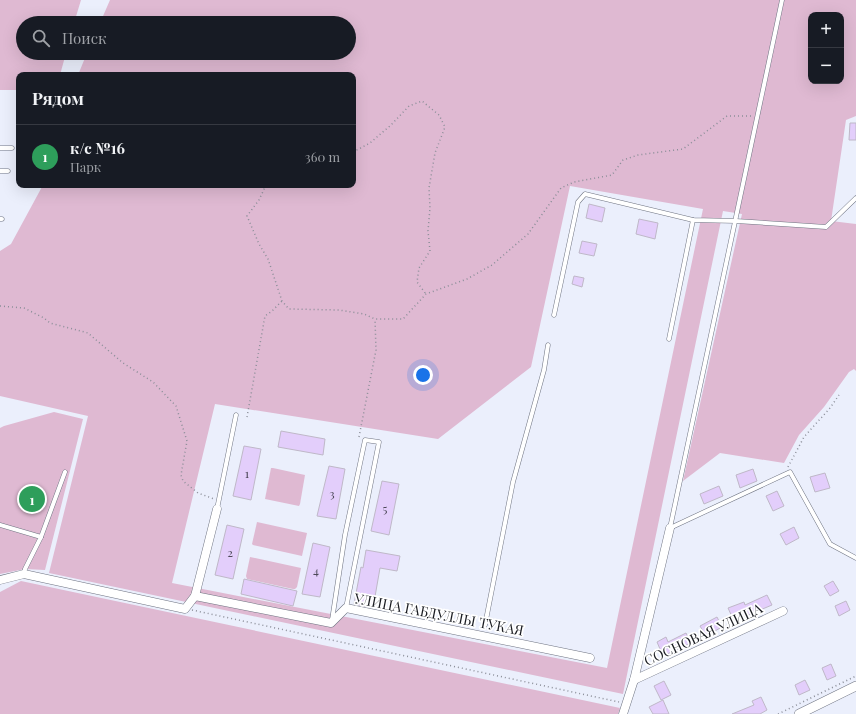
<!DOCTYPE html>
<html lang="ru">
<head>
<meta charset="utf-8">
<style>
	body { margin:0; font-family:"Playfair Display",serif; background:#242831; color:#f1f3f6 }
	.controls { position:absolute; right:12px; top:12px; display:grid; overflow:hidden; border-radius:8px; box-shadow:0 4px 16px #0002 }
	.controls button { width:36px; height:36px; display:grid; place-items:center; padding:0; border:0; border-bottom:1px solid #363941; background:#171b24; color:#f1f3f6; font:20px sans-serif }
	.you { position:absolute; left:423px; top:375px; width:14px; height:14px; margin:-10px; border:3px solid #fff; border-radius:50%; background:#1a73e8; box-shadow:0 0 0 6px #1a73e833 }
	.badge { display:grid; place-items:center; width:26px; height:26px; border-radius:50%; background:#bbb09d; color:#fff; font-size:13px; font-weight:700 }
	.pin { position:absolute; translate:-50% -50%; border:2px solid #fff; box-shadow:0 1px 4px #0006 }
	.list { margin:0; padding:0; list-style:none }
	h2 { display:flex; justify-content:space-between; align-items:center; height:52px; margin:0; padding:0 16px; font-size:17px }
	h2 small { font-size:13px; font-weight:400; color:#9ea1a6 }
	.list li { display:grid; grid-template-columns:26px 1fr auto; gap:12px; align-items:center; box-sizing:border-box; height:64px; padding:0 16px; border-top:1px solid #363941 }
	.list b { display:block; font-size:15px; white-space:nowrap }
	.list p { margin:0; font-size:13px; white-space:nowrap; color:#9ea1a6 }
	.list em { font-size:13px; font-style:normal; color:#9ea1a6 }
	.icon { flex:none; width:22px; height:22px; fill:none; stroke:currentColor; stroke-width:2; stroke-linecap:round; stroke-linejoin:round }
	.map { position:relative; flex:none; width:856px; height:714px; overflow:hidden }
	.search { position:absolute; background:#171b24; box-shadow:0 4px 16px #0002; left:16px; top:16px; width:340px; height:44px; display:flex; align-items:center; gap:10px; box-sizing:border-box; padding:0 14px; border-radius:22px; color:#9ea1a6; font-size:15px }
	.panel { position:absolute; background:#171b24; box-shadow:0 4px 16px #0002; left:16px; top:72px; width:340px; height:116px; border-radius:8px }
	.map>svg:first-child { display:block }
	.green { fill:#dfb9d2; fill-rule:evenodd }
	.building { fill:#e3cefb; stroke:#bfb8c8 }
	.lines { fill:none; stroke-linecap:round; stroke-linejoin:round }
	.service-casing { stroke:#6f7482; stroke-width:5 }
	.minor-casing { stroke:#6f7482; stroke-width:9 }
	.tertiary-casing { stroke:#6f7482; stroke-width:10 }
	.path { stroke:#8b8e98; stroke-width:1.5; stroke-dasharray:1 3; stroke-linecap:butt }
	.service { stroke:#fff; stroke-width:4 }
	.minor { stroke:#fff; stroke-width:8 }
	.tertiary { stroke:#fff; stroke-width:9 }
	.labels { text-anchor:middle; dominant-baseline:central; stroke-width:3.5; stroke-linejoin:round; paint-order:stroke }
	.number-label { font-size:12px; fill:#4c4858 }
	.street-label { font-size:14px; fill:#191b21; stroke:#fff }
</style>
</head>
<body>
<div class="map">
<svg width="856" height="714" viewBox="0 0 856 714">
	<rect width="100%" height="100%" fill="#ebeffc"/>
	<g class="green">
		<polygon points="0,0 81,0 74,23 23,23 23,53 66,53 60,75 19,75 19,90 0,90"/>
		<path d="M 110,0 L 856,0 L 856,116 L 846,120 L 831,221 L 856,224 L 856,371 L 854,369 L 849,372 L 824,407 L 799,435 L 784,463 L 720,453 L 683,481 L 742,214 L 723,211 L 623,694 L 49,573 L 88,416 L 0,396 L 0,251 L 11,244 L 43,185 L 353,185 L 353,75 L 78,75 L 87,53 L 349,53 L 349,23 L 100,23 ZM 811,15 L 841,15 L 841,81 L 811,81 ZM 570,186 L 703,209 L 607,668 L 172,583 L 215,404 L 438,439 L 531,367 Z"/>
		<polygon points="54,412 83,419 45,570 25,569 0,574 0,428 4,426"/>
		<polygon points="271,468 273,468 305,475 300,504 299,506 265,499"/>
		<polygon points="257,522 307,533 302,556 253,545 252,544"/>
		<polygon points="250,557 301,568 297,587 295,589 293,589 247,579 246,576"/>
		<polygon points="21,581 620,708 618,714 0,714 0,592"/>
	</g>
	<g class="building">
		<polygon points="850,123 856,123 856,140 849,140"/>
		<polygon points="589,204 605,208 602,222 586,218"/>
		<polygon points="639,219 658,223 655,239 636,234"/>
		<polygon points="582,241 597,244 594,256 579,253"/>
		<polygon points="574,276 584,278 582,287 572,284"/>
		<polygon points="281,431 325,439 323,455 278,447"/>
		<polygon points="244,446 261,449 251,500 233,496"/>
		<polygon points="329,466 345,469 336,519 317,516"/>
		<polygon points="753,469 757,481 740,488 736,475"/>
		<polygon points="825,473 830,488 815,492 810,477"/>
		<polygon points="382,481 399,484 389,535 371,531"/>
		<polygon points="719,486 723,496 704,504 700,494"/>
		<polygon points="777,491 784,506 773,511 766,496"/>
		<polygon points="227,525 244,529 233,579 215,575"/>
		<polygon points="794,527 799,538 786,545 780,534"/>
		<polygon points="313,543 330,547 320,597 302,594"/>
		<polygon points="366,550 400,556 397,571 380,568 373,608 354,604 361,567 363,568"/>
		<polygon points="244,579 297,591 293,606 241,594"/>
		<polygon points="833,581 839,591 830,596 824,586"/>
		<polygon points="767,595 772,605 734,621 728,608 744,602 745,605"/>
		<polygon points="846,601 850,610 839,616 835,606"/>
		<polygon points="717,617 722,627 706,636 700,626"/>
		<polygon points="686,633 691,643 663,656 657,642 666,637 668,642"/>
		<polygon points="831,664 836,676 827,680 822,668"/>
		<polygon points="805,680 810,690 799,695 795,685"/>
		<polygon points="664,681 671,695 661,700 654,686"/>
		<polygon points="761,697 767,710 760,714 732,714 754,705 752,701"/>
		<polygon points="663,700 669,714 653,714 649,707"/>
	</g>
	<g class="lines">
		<defs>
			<g id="service">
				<polyline points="0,148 12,148"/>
				<polyline points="0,171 8,171"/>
				<polyline points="0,219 2,219"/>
				<polyline points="554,315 578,202 585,194 693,220 736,221 826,227 856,198"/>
				<polyline points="669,339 693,220"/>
				<polyline points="217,509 236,415"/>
				<polyline points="0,525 41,537 25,569 24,574"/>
				<polyline points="670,528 782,0"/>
				<polyline points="670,528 790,472 830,544 856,558"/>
				<polyline points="41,537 65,472"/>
				<polyline points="332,620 345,535 365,440 379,442 346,608"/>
				<polyline points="485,625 513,482 544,370 548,345"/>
			</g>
			<g id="minor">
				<polyline points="0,580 24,574 185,609 195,596 217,509"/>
				<polyline points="195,596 331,623 346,608 590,658"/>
				<polyline points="634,680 783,611"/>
				<polyline points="623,714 634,680 670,528"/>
			</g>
			<polyline id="tertiary" points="799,714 856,686"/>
		</defs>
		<use href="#service" class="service-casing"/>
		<use href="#minor" class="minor-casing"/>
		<use href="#tertiary" class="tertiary-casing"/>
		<g class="path">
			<polyline points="353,152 370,143 391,125 409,106 422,101 439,115 445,127 435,153 429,188 430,208 428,231 430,251 419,268 417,282 426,294"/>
			<polyline points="266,185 259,200 247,216 259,244 268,259 282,301 289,309 339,310 364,314 375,319 403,319 426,294 467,279 492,265 528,234 561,188 574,182 612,175 623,160 638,155 683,149 727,116 752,116"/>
			<polyline points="0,306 24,308 44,318 50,323 88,333 123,363 153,382 176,406 187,441 181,475 183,481 198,493 214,499"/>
			<polyline points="247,417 265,316 272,311 282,301"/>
			<polyline points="359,437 376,350 375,319"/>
			<polyline points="788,467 804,437 830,408 839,395"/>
			<polyline points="192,610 619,702"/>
			<polyline points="778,714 856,676"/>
		</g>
		<use href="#service" class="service"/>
		<use href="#minor" class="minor"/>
		<use href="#tertiary" class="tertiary"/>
	</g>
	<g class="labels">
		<g class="number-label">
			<text x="247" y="473">1</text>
			<text x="332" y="493">3</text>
			<text x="385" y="508">5</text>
			<text x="230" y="552">2</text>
			<text x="316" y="570">4</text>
		</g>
		<g class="street-label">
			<text transform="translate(439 614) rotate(11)">УЛИЦА ГАБДУЛЛЫ ТУКАЯ</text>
			<text transform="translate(703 634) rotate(-25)">СОСНОВАЯ УЛИЦА</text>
		</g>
	</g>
</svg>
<div class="controls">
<button>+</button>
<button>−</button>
</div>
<div class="you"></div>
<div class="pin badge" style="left:32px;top:499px;background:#2e9e5b">1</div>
<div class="search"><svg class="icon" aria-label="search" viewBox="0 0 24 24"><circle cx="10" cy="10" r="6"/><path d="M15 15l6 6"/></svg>Поиск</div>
<section class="panel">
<h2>Рядом<small></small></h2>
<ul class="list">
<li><span class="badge" style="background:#2e9e5b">1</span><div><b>к/с №16</b><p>Парк</p></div><em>360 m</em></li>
</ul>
</section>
</div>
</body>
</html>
